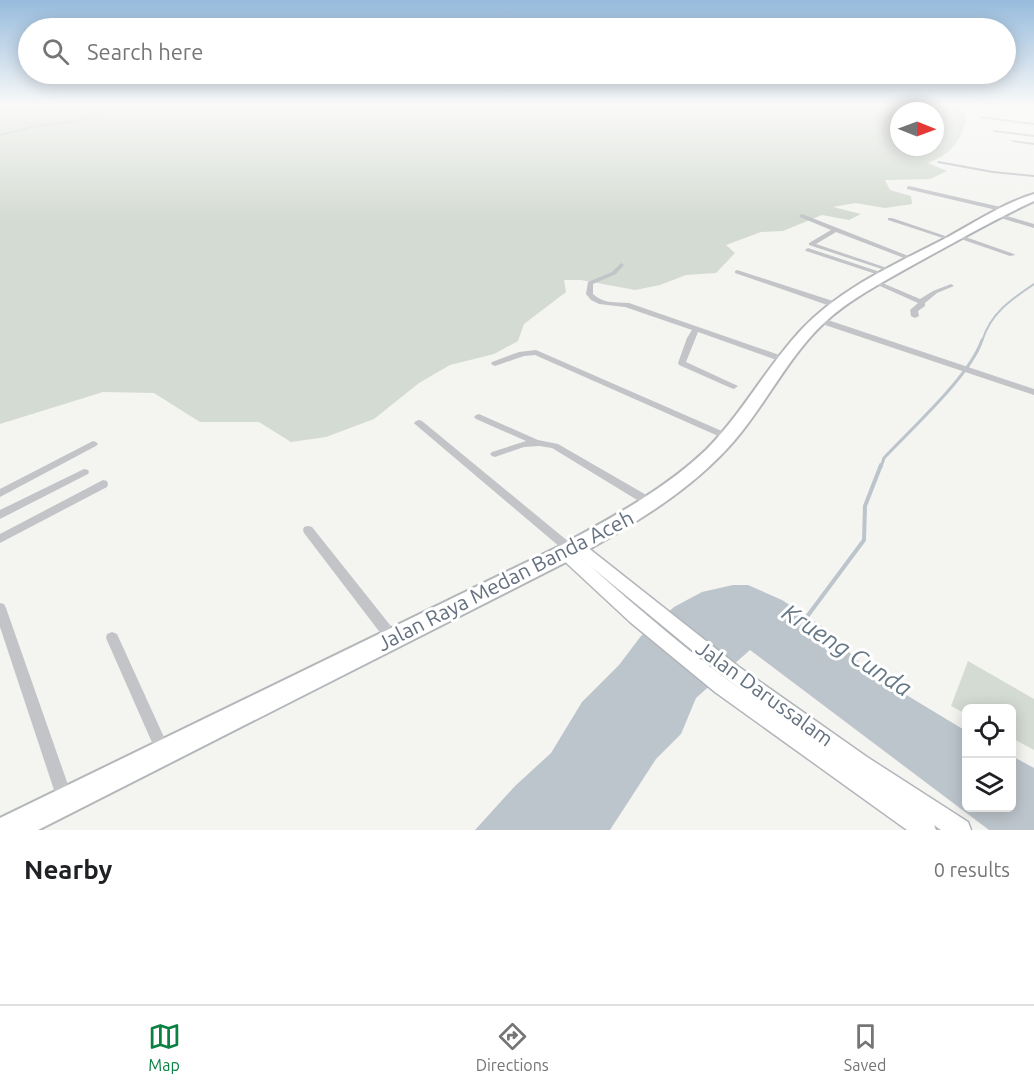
<!DOCTYPE html>
<html lang="en">
<head>
<meta charset="utf-8">
<style>
	body { margin:0; font-family:Ubuntu,sans-serif; background:#f6f6f6; color:#202124 }
	.controls { position:absolute; right:18px; bottom:18px; display:grid; overflow:hidden; border-radius:9px; box-shadow:0 3px 15px #0003 }
	.controls button { width:54px; height:54px; display:grid; place-items:center; padding:0; border:0; border-bottom:2px solid #e0e0e0; background:#fff; color:#202124; font:30px sans-serif }
	.compass { position:absolute; left:890px; top:102px; width:54px; height:54px; border-radius:50%; background:#fff; box-shadow:0 3px 15px #0003; rotate:91deg }
	.list { margin:0; padding:0; list-style:none }
	h2 { display:flex; justify-content:space-between; align-items:center; height:78px; margin:0; padding:0 24px; font-size:26px }
	h2 small { font-size:20px; font-weight:400; color:#757577 }
	.icon { flex:none; width:33px; height:33px; fill:none; stroke:currentColor; stroke-width:2; stroke-linecap:round; stroke-linejoin:round }
	.map { position:relative; flex:none; width:1034px; height:830px; overflow:hidden }
	.search { position:absolute; background:#fff; box-shadow:0 3px 15px #0003; left:18px; right:18px; top:18px; height:66px; display:flex; align-items:center; gap:15px; box-sizing:border-box; padding:0 21px; border-radius:33px; color:#757577; font-size:22px }
	.sheet { height:174px; background:#fff }
	nav { display:flex; justify-content:space-around; align-items:center; box-sizing:border-box; height:84px; border-top:2px solid #e0e0e0; background:#fff; font-size:16px; color:#757577 }
	nav a { display:grid; justify-items:center; gap:3px }
	nav .on { color:#0b8043 }
	.map>svg:first-child { display:block }
	.green { fill:#d4dbd2; fill-rule:evenodd }
	.water { fill:#bdc5cc }
	.lines { fill:none; stroke-linecap:round; stroke-linejoin:round }
	.stream-far2 { stroke:#bdc5cc; stroke-width:2 }
	.stream-far1 { stroke:#bdc5cc; stroke-width:3 }
	.stream { stroke:#bdc5cc; stroke-width:4 }
	.secondary-casing { stroke:#b2b6ba; stroke-width:3 }
	.highway-casing { stroke:#b4b7ba; stroke-width:4 }
	.street { fill:#c2c4c8; fill-rule:evenodd }
	.secondary { fill:#fff; fill-rule:evenodd }
	.highway { fill:#fff; fill-rule:evenodd }
	.labels { text-anchor:middle; dominant-baseline:central; stroke-width:6; stroke-linejoin:round; paint-order:stroke }
	.near-street-label { font-size:21px; fill:#657180; stroke:#fff }
	.near-water-label { font-size:24px; font-style:italic; fill:#657885; stroke:#fff }
</style>
</head>
<body>
<div class="map">
<svg width="1034" height="830" viewBox="0 0 1034 830">
	<rect width="100%" height="100%" fill="#f4f4f1"/>
	<g class="green">
		<path d="M 0,105 L 963,105 C 972,118 958,146 945,154 C 940,158 934,160 928,163 L 947,171 L 930,179 L 885,180 L 890,190 L 911,196 L 912,204 L 885,208 L 855,203 L 833,207 L 861,214 L 849,220 L 822,215 L 783,231 L 761,232 L 726,245 L 735,253 L 716,273 L 686,275 L 660,285 L 635,290 L 581,280 L 564,280 L 566,292 L 524,324 L 518,341 L 494,354 L 450,365 L 419,383 L 374,419 L 326,437 L 291,442 L 259,422 L 200,422 L 154,393 L 103,392 L 0,424 ZM 899,111 L 935,111 L 935,147 L 899,147 Z"/>
		<polygon points="968,661 1034,699 1034,750 1012,738 1012,708 966,708 966,714 951,706"/>
	</g>
	<polygon class="water" points="733,585 748,585 782,600 826,629 870,673 966,731 966,808 1012,808 1012,756 1034,768 1034,830 989,830 750,650 696,698 681,734 656,759 610,830 475,830 515,786 551,753 582,702 619,665 641,636 674,607 702,592"/>
	<g class="lines">
		<path class="stream-far2" d="M 982,341 C 991,313 1010,300 1034,284"/>
		<path class="stream-far1" d="M 881,467 L 884,458 C 912,428 970,376 982,340"/>
		<polyline class="stream" points="806,618 864,540 865,506 881,465"/>
		<defs>
			<path id="secondary" d="M 577,541 L 582,543 L 739,667 L 867,757 L 968,822 L 971,830 L 941,830 L 934,825 L 936,830 L 907,830 L 715,692 L 630,622 L 560,557 L 557,553 L 560,549 L 565,547 L 571,549 L 572,543 ZM 589,565 L 727,679 L 747,694 C 692,655 640,610 589,565 Z"/>
			<path id="highway" d="M 1034,194 L 1034,201 C 993,220 953,243 913,265 C 883,282 851,298 825,322 C 788,356 767,403 734,441 C 690,492 630,526 572,559 L 38,830 L 0,830 L 0,818 L 558,547 C 609,519 663,491 706,450 C 743,413 767,366 802,329 C 842,287 898,263 948,237 C 975,222 1004,203 1034,194 Z"/>
		</defs>
		<use href="#secondary" class="secondary-casing"/>
		<use href="#highway" class="highway-casing"/>
		<g class="street">
			<polygon points="128,105 133,105 81,121 32,128 0,136 0,134 32,126 81,119"/>
			<polygon points="1008,105 1034,107 1034,109 1010,106"/>
			<polygon points="979,116 1034,123 1034,125 980,118"/>
			<polygon points="994,130 1034,135 1034,137 993,132"/>
			<polygon points="1011,140 1034,143 1034,145 1013,142"/>
			<polygon points="939,161 993,171 1034,175 1034,177 993,173 937,163 937,162"/>
			<polygon points="909,186 1005,208 1008,210 1005,212 907,189 907,187"/>
			<polygon points="996,213 1034,224 1034,228 994,216 994,214"/>
			<polygon points="802,214 916,259 917,260 912,261 836,232 816,244 896,271 891,272 809,245 809,243 831,230 800,217 799,216"/>
			<polygon points="888,218 892,218 954,239 949,240 888,220"/>
			<polygon points="957,234 1014,254 1015,255 1010,256 955,237 954,236"/>
			<polygon points="808,248 886,274 887,275 884,277 882,276 806,251 805,250"/>
			<path d="M 621,263 L 624,265 L 616,274 L 593,284 L 593,294 C 604,304 615,302 629,303 L 788,358 L 789,360 L 785,362 L 782,362 L 698,332 L 686,362 L 738,386 L 734,389 L 731,388 L 679,365 L 678,363 L 687,338 L 692,330 L 625,307 L 599,304 L 591,300 L 586,294 L 588,282 L 612,272 Z"/>
			<polygon points="737,270 839,303 840,305 839,307 833,307 735,273 735,271"/>
			<polygon points="873,279 920,299 933,291 951,284 954,286 937,293 925,303 925,306 918,311 919,316 915,318 911,316 910,310 918,303 871,282 871,280"/>
			<polygon points="816,318 822,318 1034,389 1034,395 816,322"/>
			<polygon points="536,350 731,435 733,437 728,440 725,439 535,355 524,356 495,366 491,364 492,362 519,352"/>
			<polygon points="479,414 538,440 558,444 655,500 656,503 655,506 647,506 552,448 539,446 524,447 495,457 492,456 490,454 492,452 526,441 476,419 474,417 476,415"/>
			<polygon points="419,420 422,421 575,547 577,550 575,553 571,554 567,553 416,425 414,423 416,421"/>
			<polygon points="93,441 96,442 98,444 96,446 0,497 0,489"/>
			<polygon points="84,469 88,470 89,472 88,474 0,519 0,510"/>
			<polygon points="103,480 107,481 108,484 107,487 0,543 0,534"/>
			<polygon points="308,526 312,527 398,635 399,639 398,643 393,645 388,643 304,533 303,530 304,527"/>
			<polygon points="0,603 4,604 6,608 73,799 70,804 65,807 60,804 57,799 0,627"/>
			<polygon points="112,632 117,634 168,746 170,751 168,756 163,758 158,756 106,638 107,634"/>
		</g>
		<use href="#secondary" class="secondary"/>
		<use href="#highway" class="highway"/>
	</g>
	<linearGradient id="sky" x2="0" y2="1"><stop stop-color="#97bbdd"/><stop offset="0.48" stop-color="#fafaf9"/><stop offset="1" stop-color="#fafaf9" stop-opacity="0"/></linearGradient>
	<rect width="1034" height="221" fill="url(#sky)"/>
	<g class="labels">
		<g class="near-street-label">
			<text transform="translate(505 580) rotate(-27)">Jalan Raya Medan Banda Aceh</text>
			<text transform="translate(765 693) rotate(36)">Jalan Darussalam</text>
		</g>
		<g class="near-water-label">
			<text transform="translate(847 650) rotate(33)">Krueng Cunda</text>
		</g>
	</g>
</svg>
<div class="controls">
<button><svg class="icon" aria-label="locate" viewBox="0 0 24 24"><circle cx="12" cy="12" r="6"/><path d="M12 2v4M12 18v4M2 12h4M18 12h4"/></svg></button>
<button><svg class="icon" aria-label="layers" viewBox="0 0 24 24"><path d="M12 4l9 5-9 5-9-5zM3 14l9 5 9-5"/></svg></button>
</div>
<svg class="compass" viewBox="-18 -18 36 36"><path d="M0-13l5 13h-10z" fill="#e53935"/><path d="M0 13l5-13h-10z" fill="#757577"/></svg>
<div class="search"><svg class="icon" aria-label="search" viewBox="0 0 24 24"><circle cx="10" cy="10" r="6"/><path d="M15 15l6 6"/></svg>Search here</div>
</div>
<section class="sheet">
<h2>Nearby<small>0 results</small></h2>
<ul class="list">
</ul>
</section>
<nav>
<a class="on"><svg class="icon" aria-label="map" viewBox="0 0 24 24"><path d="M3 6l6-2 6 2 6-2v14l-6 2-6-2-6 2zM9 4v14M15 6v14"/></svg>Map</a>
<a><svg class="icon" aria-label="directions" viewBox="0 0 24 24"><path d="M12 3l9 9-9 9-9-9zM9 14v-3h6M13 9l2 2-2 2"/></svg>Directions</a>
<a><svg class="icon" aria-label="saved" viewBox="0 0 24 24"><path d="M7 4h10v16l-5-4-5 4z"/></svg>Saved</a>
</nav>
</body>
</html>
